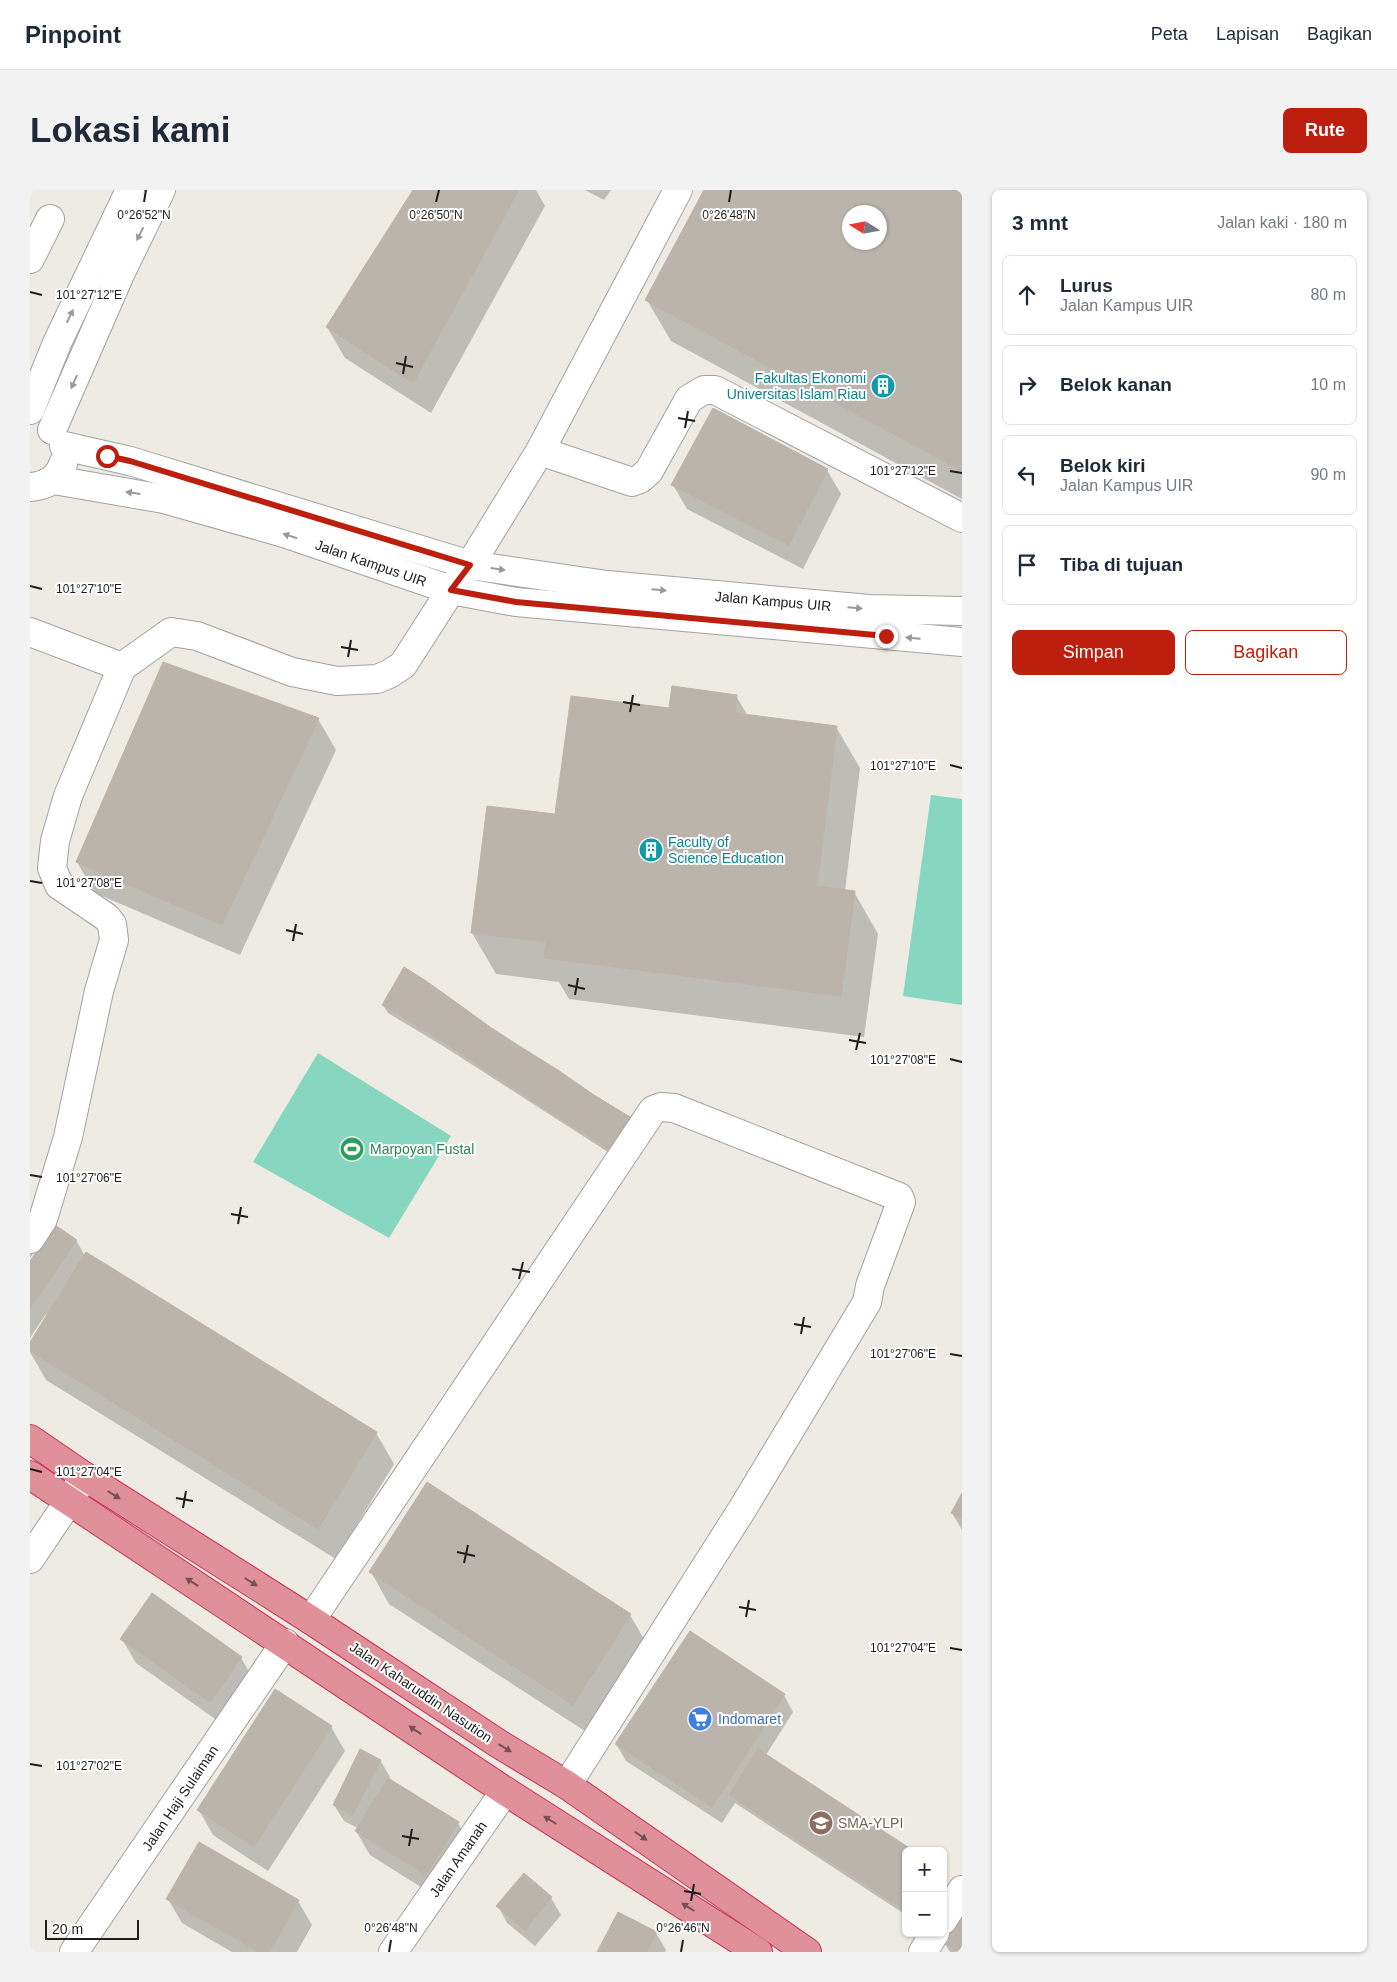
<!DOCTYPE html>
<html lang="id">
<head>
<meta charset="utf-8">
<style>
	body { margin:0; font-family:Helvetica,sans-serif; background:#f2f2f3; color:#1f2937 }
	.controls { position:absolute; right:15px; bottom:15px; display:grid; overflow:hidden; border-radius:8px; box-shadow:0 1px 4px #0004 }
	.controls button { width:45px; height:45px; display:grid; place-items:center; padding:0; border:0; border-bottom:1px solid #e0e1e3; background:#fff; color:#1f2937; font:25px sans-serif }
	.compass { position:absolute; left:812px; top:15px; width:45px; height:45px; border-radius:50%; background:#fff; box-shadow:0 1px 4px #0004; rotate:281deg }
	.scale { position:absolute; left:15px; bottom:12px; width:94px; box-sizing:border-box; padding-left:5px; border:2px solid #1d1d1d; border-top:0; font-size:14px; line-height:18px; white-space:nowrap; color:#1d1d1d; -webkit-text-stroke:4px #fff; paint-order:stroke }
	.stop { position:absolute; width:15px; height:15px; margin:-11px; border:4px solid #bc1f0e; border-radius:50%; background:#fff }
	.stop.end { background:#bc1f0e; border-color:#fff; box-shadow:0 1px 5px #0008 }
	.list { margin:0; padding:0; list-style:none }
	h2 { display:flex; justify-content:space-between; align-items:center; height:65px; margin:0; padding:0 20px; font-size:21px }
	h2 small { font-size:16px; font-weight:400; color:#747a83 }
	.list li { display:grid; grid-template-columns:32px 1fr auto; gap:15px; align-items:center; box-sizing:border-box; height:80px; margin:0 10px 10px; padding:0 10px; border:1px solid #e0e1e3; border-radius:8px }
	.list b { display:block; font-size:19px; white-space:nowrap }
	.list p { margin:0; font-size:16px; white-space:nowrap; color:#747a83 }
	.list em { font-size:16px; font-style:normal; color:#747a83 }
	.actions { display:flex; gap:10px; padding:15px 20px }
	.actions a { flex:1; padding:11px 0; border:1px solid #bc1f0e; border-radius:8px; text-align:center; font-size:18px; color:#bc1f0e }
	.actions .main { background:#bc1f0e; color:#fff }
	.icon { flex:none; width:28px; height:28px; fill:none; stroke:currentColor; stroke-width:2; stroke-linecap:round; stroke-linejoin:round }
	.map { position:relative; flex:none; width:932px; height:1762px; overflow:hidden; border-radius:8px }
	header { display:flex; align-items:center; gap:30px; box-sizing:border-box; height:70px; padding:0 25px; background:#fff; border-bottom:1px solid #e0e1e3 }
	header strong { font-size:24px }
	nav { display:flex; gap:28px; margin-inline-start:auto; font-size:18px }
	.intro { display:flex; align-items:center; justify-content:space-between; box-sizing:border-box; height:120px; padding:0 30px }
	h1 { margin:0; font-size:35px }
	.button { padding:12px 22px; border-radius:8px; background:#bc1f0e; color:#fff; font-size:18px; font-weight:700 }
	main { display:flex; gap:30px; padding:0 30px }
	aside { flex:1; background:#fff; border-radius:8px; box-shadow:0 1px 4px #0004 }
	.map>svg:first-child { display:block }
	.pitch { fill:#87d7c0 }
	.shadow { fill:#0003; fill-rule:evenodd }
	.building { fill:#bab4ad; stroke:#beb3a7; fill-rule:evenodd }
	.lines { fill:none; stroke-linecap:round; stroke-linejoin:round }
	.minor-casing { stroke:#a1a1a1; stroke-width:30 }
	.highway-casing { stroke:#cc3057; stroke-width:30 }
	.minor { stroke:#fff; stroke-width:28 }
	.highway { stroke:#e09098; stroke-width:28 }
	.oneway { fill:#999 }
	.oneway2 { fill:#755154 }
	.route { stroke:#bc1f0e; stroke-width:6 }
	.ticks { fill:none; stroke:#1d1d1d; stroke-width:2 }
	.labels { text-anchor:middle; dominant-baseline:central; stroke-width:4; stroke-linejoin:round; paint-order:stroke }
	.culture-label { font-size:14px; fill:#0d838f; stroke:#fff; text-anchor:end }
	.street-label { font-size:14px; fill:#1d1d1d; stroke:#fff }
	.leisure-label { font-size:14px; fill:#27864d; stroke:#fff; text-anchor:start }
	.shop-label { font-size:14px; fill:#366cbe; stroke:#fff; text-anchor:start }
	.education-label { font-size:14px; fill:#785e54; stroke:#fff; text-anchor:start }
	.ticks-label { font-size:12px; text-anchor:middle; fill:#1d1d1d; stroke:#fff; stroke-width:4; stroke-linejoin:round; paint-order:stroke }
</style>
</head>
<body>
<header>
<strong>Pinpoint</strong>
<nav><a>Peta</a><a>Lapisan</a><a>Bagikan</a></nav>
</header>
<div class="intro"><h1>Lokasi kami</h1><a class="button">Rute</a></div>
<main>
<div class="map">
<svg width="932" height="1762" viewBox="0 0 932 1762">
	<rect width="100%" height="100%" fill="#eeebe4"/>
	<g class="pitch">
		<polygon points="901,605 932,609 932,815 873,806"/>
		<polygon points="288,863 421,946 359,1048 223,972"/>
	</g>
	<g class="shadow">
		<polygon points="384,0 506,0 515,16 401,223 315,168 297,137"/>
		<polygon points="555,0 581,0 574,10"/>
		<path d="M 675,0 L 932,0 L 932,309 L 641,151 L 617,110 ZM 819,22 L 849,22 L 849,52 L 819,52 Z"/>
		<polygon points="797,280 811,304 773,379 657,319 643,295"/>
		<polygon points="706,506 718,526 806,537 830,578 815,701 824,702 848,744 834,847 539,809 529,792 466,784 442,743 526,626 640,520"/>
		<polygon points="288,529 306,560 210,765 65,703 47,672"/>
		<polygon points="353,815 459,838 599,927 603,936 584,966 413,856 358,823"/>
		<polygon points="0,1037 10,1053 0,1068"/>
		<polygon points="46,1050 55,1066 346,1243 364,1274 306,1369 16,1190 0,1162 0,1155 18,1126 16,1124 0,1148 0,1073"/>
		<polygon points="932,1306 932,1340 922,1323"/>
		<polygon points="341,1382 600,1425 618,1456 561,1545 359,1414"/>
		<polygon points="92,1449 211,1468 225,1492 195,1536 106,1473"/>
		<polygon points="754,1505 763,1522 736,1565 876,1661 876,1725 705,1613 692,1633 596,1571 586,1554"/>
		<polygon points="301,1537 315,1561 238,1681 183,1645 169,1620"/>
		<polygon points="350,1570 360,1587 358,1590 428,1633 442,1658 410,1709 340,1665 326,1641 328,1638 314,1631 304,1615"/>
		<polygon points="494,1685 521,1708 531,1725 505,1756 477,1733 468,1716"/>
		<polygon points="138,1709 268,1711 282,1735 267,1762 202,1762 152,1733"/>
		<polygon points="626,1743 636,1760 635,1762 569,1762"/>
		<polygon points="913,1751 932,1762 920,1762"/>
	</g>
	<g class="building">
		<polygon points="383,0 489,0 383,193 296,137"/>
		<path d="M 674,0 L 932,0 L 932,281 L 615,110 ZM 819,22 L 849,22 L 849,52 L 819,52 Z"/>
		<polygon points="683,218 798,279 759,355 641,295"/>
		<polygon points="133,472 289,528 192,735 46,672"/>
		<polygon points="642,496 707,505 705,523 807,536 787,696 825,701 811,806 514,768 516,752 441,743 457,616 525,624 541,506 639,518"/>
		<polygon points="374,777 396,791 376,829 352,815"/>
		<polygon points="396,791 427,813 407,848 376,829"/>
		<polygon points="427,813 460,837 441,870 407,848"/>
		<polygon points="460,837 494,859 476,893 441,870"/>
		<polygon points="494,859 528,880 510,916 476,893"/>
		<polygon points="528,880 564,905 545,938 510,916"/>
		<polygon points="564,905 600,927 579,959 545,938"/>
		<polygon points="25,1035 47,1050 0,1118 0,1071"/>
		<polygon points="56,1062 347,1242 288,1339 0,1161 0,1152"/>
		<polygon points="397,1292 601,1424 543,1515 339,1382"/>
		<polygon points="932,1303 932,1329 921,1323"/>
		<polygon points="122,1403 212,1467 180,1512 90,1449"/>
		<polygon points="660,1441 755,1504 682,1617 585,1554"/>
		<polygon points="245,1499 302,1536 224,1657 167,1620"/>
		<polygon points="330,1559 351,1570 323,1625 303,1615"/>
		<polygon points="728,1559 884,1661 876,1661 876,1721 699,1605"/>
		<polygon points="358,1588 429,1632 396,1685 325,1641"/>
		<polygon points="169,1652 269,1710 239,1762 229,1762 136,1709"/>
		<polygon points="494,1683 522,1707 495,1740 466,1716"/>
		<polygon points="932,1720 932,1762 928,1762 912,1751"/>
		<polygon points="588,1722 627,1742 617,1762 567,1762"/>
	</g>
	<g class="lines">
		<defs>
			<g id="minor">
				<polyline points="0,69 20,29"/>
				<polyline points="0,220 27,153 100,0"/>
				<polyline points="22,240 91,82 131,0"/>
				<polyline points="34,256 100,271 440,375 577,395 839,419 932,421"/>
				<polyline points="510,261 602,292 610,289 619,281 659,209 674,200 685,200 932,328"/>
				<polyline points="24,290 134,309 254,343 421,400 486,412 932,452"/>
				<path d="M 0,297 C 15,296 28,290 33,274"/>
				<polyline points="0,442 92,477"/>
				<polyline points="0,1049 13,1029 38,947 69,801 84,750 82,734 76,727 29,695 22,678 25,651 38,606 92,477 141,442 167,446 262,482 307,491 347,489 359,484 373,475 421,400 440,375 510,261 648,0"/>
				<polyline points="0,1369 39,1311 54,1286"/>
				<polyline points="281,1430 623,920 631,917 644,918 869,1007 871,1012 840,1096 837,1112 713,1318 537,1595"/>
				<polyline points="913,1730 932,1700"/>
				<polyline points="44,1762 255,1453"/>
				<polyline points="363,1762 475,1601"/>
				<polyline points="893,1762 905,1743"/>
			</g>
			<g id="highway">
				<polyline points="0,1249 54,1286 281,1430 469,1554 537,1595 777,1762"/>
				<polyline points="0,1285 475,1601 728,1762"/>
			</g>
		</defs>
		<use href="#minor" class="minor-casing"/>
		<use href="#highway" class="highway-casing"/>
		<use href="#minor" class="minor"/>
		<use href="#highway" class="highway"/>
	</g>
	<defs><path id="oneway-solid" d="M-6-.8H1V-3.2L6.5 0L1 3.2V.8H-6Z" transform="scale(1.25)"/></defs>
	<g class="oneway">
		<use href="#oneway-solid" transform="translate(110 44) rotate(116)"/>
		<use href="#oneway-solid" transform="translate(40 126) rotate(-65)"/>
		<use href="#oneway-solid" transform="translate(44 192) rotate(114)"/>
		<use href="#oneway-solid" transform="translate(103 303) rotate(-172)"/>
		<use href="#oneway-solid" transform="translate(260 346) rotate(-162)"/>
		<use href="#oneway-solid" transform="translate(468 379) rotate(8)"/>
		<use href="#oneway-solid" transform="translate(629 400) rotate(5)"/>
		<use href="#oneway-solid" transform="translate(825 418) rotate(5)"/>
		<use href="#oneway-solid" transform="translate(883 448) rotate(-175)"/>
	</g>
	<g class="oneway2">
		<use href="#oneway-solid" transform="translate(84 1305) rotate(32)"/>
		<use href="#oneway-solid" transform="translate(162 1392) rotate(-147)"/>
		<use href="#oneway-solid" transform="translate(221 1392) rotate(32)"/>
		<use href="#oneway-solid" transform="translate(385 1540) rotate(-146)"/>
		<use href="#oneway-solid" transform="translate(475 1558) rotate(31)"/>
		<use href="#oneway-solid" transform="translate(520 1630) rotate(-148)"/>
		<use href="#oneway-solid" transform="translate(611 1646) rotate(35)"/>
		<use href="#oneway-solid" transform="translate(658 1717) rotate(-148)"/>
	</g>
	<g class="lines">
		<polyline class="route" points="77,266 100,271 440,375 421,400 486,412 856,446"/>
	</g>
	<path class="ticks" d="M 114,12 L 116,0M 406,12 L 409,0M 699,12 L 701,0M 0,102 L 12,105M 366,173 L 383,177M 373,184 L 376,166M 648,228 L 665,231M 655,238 L 658,221M 920,281 L 932,283M 0,396 L 12,399M 311,457 L 328,460M 318,467 L 321,450M 593,512 L 610,515M 600,522 L 603,505M 920,575 L 932,578M 0,691 L 12,693M 256,740 L 273,744M 263,751 L 266,734M 538,795 L 555,799M 545,805 L 548,788M 819,850 L 836,853M 826,860 L 830,843M 920,869 L 932,872M 0,985 L 12,987M 201,1024 L 218,1027M 208,1034 L 211,1017M 482,1079 L 500,1082M 489,1089 L 493,1072M 764,1134 L 781,1137M 771,1144 L 774,1127M 920,1164 L 932,1166M 0,1279 L 12,1282M 146,1308 L 163,1311M 153,1318 L 156,1301M 427,1362 L 445,1366M 434,1373 L 438,1355M 709,1417 L 726,1420M 716,1427 L 719,1410M 920,1458 L 932,1460M 0,1574 L 12,1576M 372,1646 L 389,1649M 379,1656 L 382,1639M 654,1701 L 671,1704M 661,1711 L 664,1694M 359,1762 L 361,1750M 651,1762 L 653,1750"/>
	<defs>
		<symbol id="building-disc" viewBox="-11 -11 22 22"><circle r="9.5" fill="#0f9aa8" stroke="#fff"/><path d="M-4-6H4V6H1V3H-1V6H-4ZM-2.5-4.3h1.7v1.8h-1.7ZM.8-4.3h1.7v1.8H.8ZM-2.5-1h1.7V.8h-1.7ZM.8-1h1.7V.8H.8Z" fill="#fff"/></symbol>
		<symbol id="stadium-disc" viewBox="-11 -11 22 22"><circle r="9.5" fill="#2e9e5b" stroke="#fff"/><path d="M0-5a6.5 5 0 1 0 0 10a6.5 5 0 1 0 0-10ZM-3.5-1.8h7v3.6h-7Z" fill="#fff"/></symbol>
		<symbol id="supermarket-disc" viewBox="-11 -11 22 22"><circle r="9.5" fill="#3f7fe0" stroke="#fff"/><path d="M-6-5.5h2.5l.6 2H6L4.5 2H-2.5L-4.4-4H-6ZM-1.5 3.2a1.3 1.3 0 1 0 .1 0ZM3 3.2a1.3 1.3 0 1 0 .1 0Z" fill="#fff"/></symbol>
		<symbol id="school-disc" viewBox="-11 -11 22 22"><circle r="9.5" fill="#8d6e63" stroke="#fff"/><path d="M0-5L7-2L0 1L-7-2ZM-4 1L0 2.5L4 1V4Q0 6-4 4Z" fill="#fff"/></symbol>
	</defs>
	<g fill-rule="evenodd">
		<use href="#building-disc" x="839" y="182" width="28" height="28"/>
		<use href="#building-disc" x="607" y="646" width="28" height="28"/>
		<use href="#stadium-disc" x="308" y="945" width="28" height="28"/>
		<use href="#supermarket-disc" x="656" y="1515" width="28" height="28"/>
		<use href="#school-disc" x="777" y="1619" width="28" height="28"/>
	</g>
	<g class="labels">
		<g class="culture-label">
			<text x="836" y="188">Fakultas Ekonomi<tspan x="836" dy="16">Universitas Islam Riau</tspan></text>
			<text x="638" y="652" text-anchor="start">Faculty of<tspan x="638" dy="16">Science Education</tspan></text>
		</g>
		<g class="street-label">
			<text transform="translate(341 373) rotate(19)">Jalan Kampus UIR</text>
			<text transform="translate(743 411) rotate(5)">Jalan Kampus UIR</text>
			<text transform="translate(391 1502) rotate(34)">Jalan Kaharuddin Nasution</text>
			<text transform="translate(150 1608) rotate(-56)">Jalan Haji Sulaiman</text>
			<text transform="translate(428 1669) rotate(-55)">Jalan Amanah</text>
		</g>
		<g class="leisure-label">
			<text x="340" y="959">Marpoyan Fustal</text>
		</g>
		<g class="shop-label">
			<text x="688" y="1529">Indomaret</text>
		</g>
		<g class="education-label">
			<text x="808" y="1633">SMA-YLPI</text>
		</g>
	</g>
	<g class="ticks-label">
		<text x="114" y="29">0°26'52"N</text>
		<text x="406" y="29">0°26'50"N</text>
		<text x="699" y="29">0°26'48"N</text>
		<text x="59" y="109">101°27'12"E</text>
		<text x="873" y="285">101°27'12"E</text>
		<text x="59" y="403">101°27'10"E</text>
		<text x="873" y="580">101°27'10"E</text>
		<text x="59" y="697">101°27'08"E</text>
		<text x="873" y="874">101°27'08"E</text>
		<text x="59" y="992">101°27'06"E</text>
		<text x="873" y="1168">101°27'06"E</text>
		<text x="59" y="1286">101°27'04"E</text>
		<text x="873" y="1462">101°27'04"E</text>
		<text x="59" y="1580">101°27'02"E</text>
		<text x="361" y="1742">0°26'48"N</text>
		<text x="653" y="1742">0°26'46"N</text>
	</g>
</svg>
<div class="controls">
<button>+</button>
<button>−</button>
</div>
<svg class="compass" viewBox="-18 -18 36 36"><path d="M0-13l5 13h-10z" fill="#e53935"/><path d="M0 13l5-13h-10z" fill="#747a83"/></svg>
<div class="scale">20 m</div>
<div class="stop" style="left:77px;top:266px"></div>
<div class="stop end" style="left:856px;top:446px"></div>
</div>
<aside>
<h2>3 mnt<small>Jalan kaki · 180 m</small></h2>
<ul class="list">
<li><svg class="icon" aria-label="ahead" viewBox="0 0 24 24"><path d="M12 20V5M6 11l6-6 6 6"/></svg><div><b>Lurus</b><p>Jalan Kampus UIR</p></div><em>80 m</em></li>
<li><svg class="icon" aria-label="right" viewBox="0 0 24 24"><path d="M7 20v-9h11M14 6l5 5-5 5"/></svg><div><b>Belok kanan</b></div><em>10 m</em></li>
<li><svg class="icon" aria-label="left" viewBox="0 0 24 24"><path d="M17 20v-9H6M10 6l-5 5 5 5"/></svg><div><b>Belok kiri</b><p>Jalan Kampus UIR</p></div><em>90 m</em></li>
<li><svg class="icon" aria-label="arrive" viewBox="0 0 24 24"><path d="M6 21V4h12l-3 4 3 4H6"/></svg><div><b>Tiba di tujuan</b></div></li>
</ul>
<div class="actions"><a class="main">Simpan</a><a>Bagikan</a></div>
</aside>
</main>
</body>
</html>
